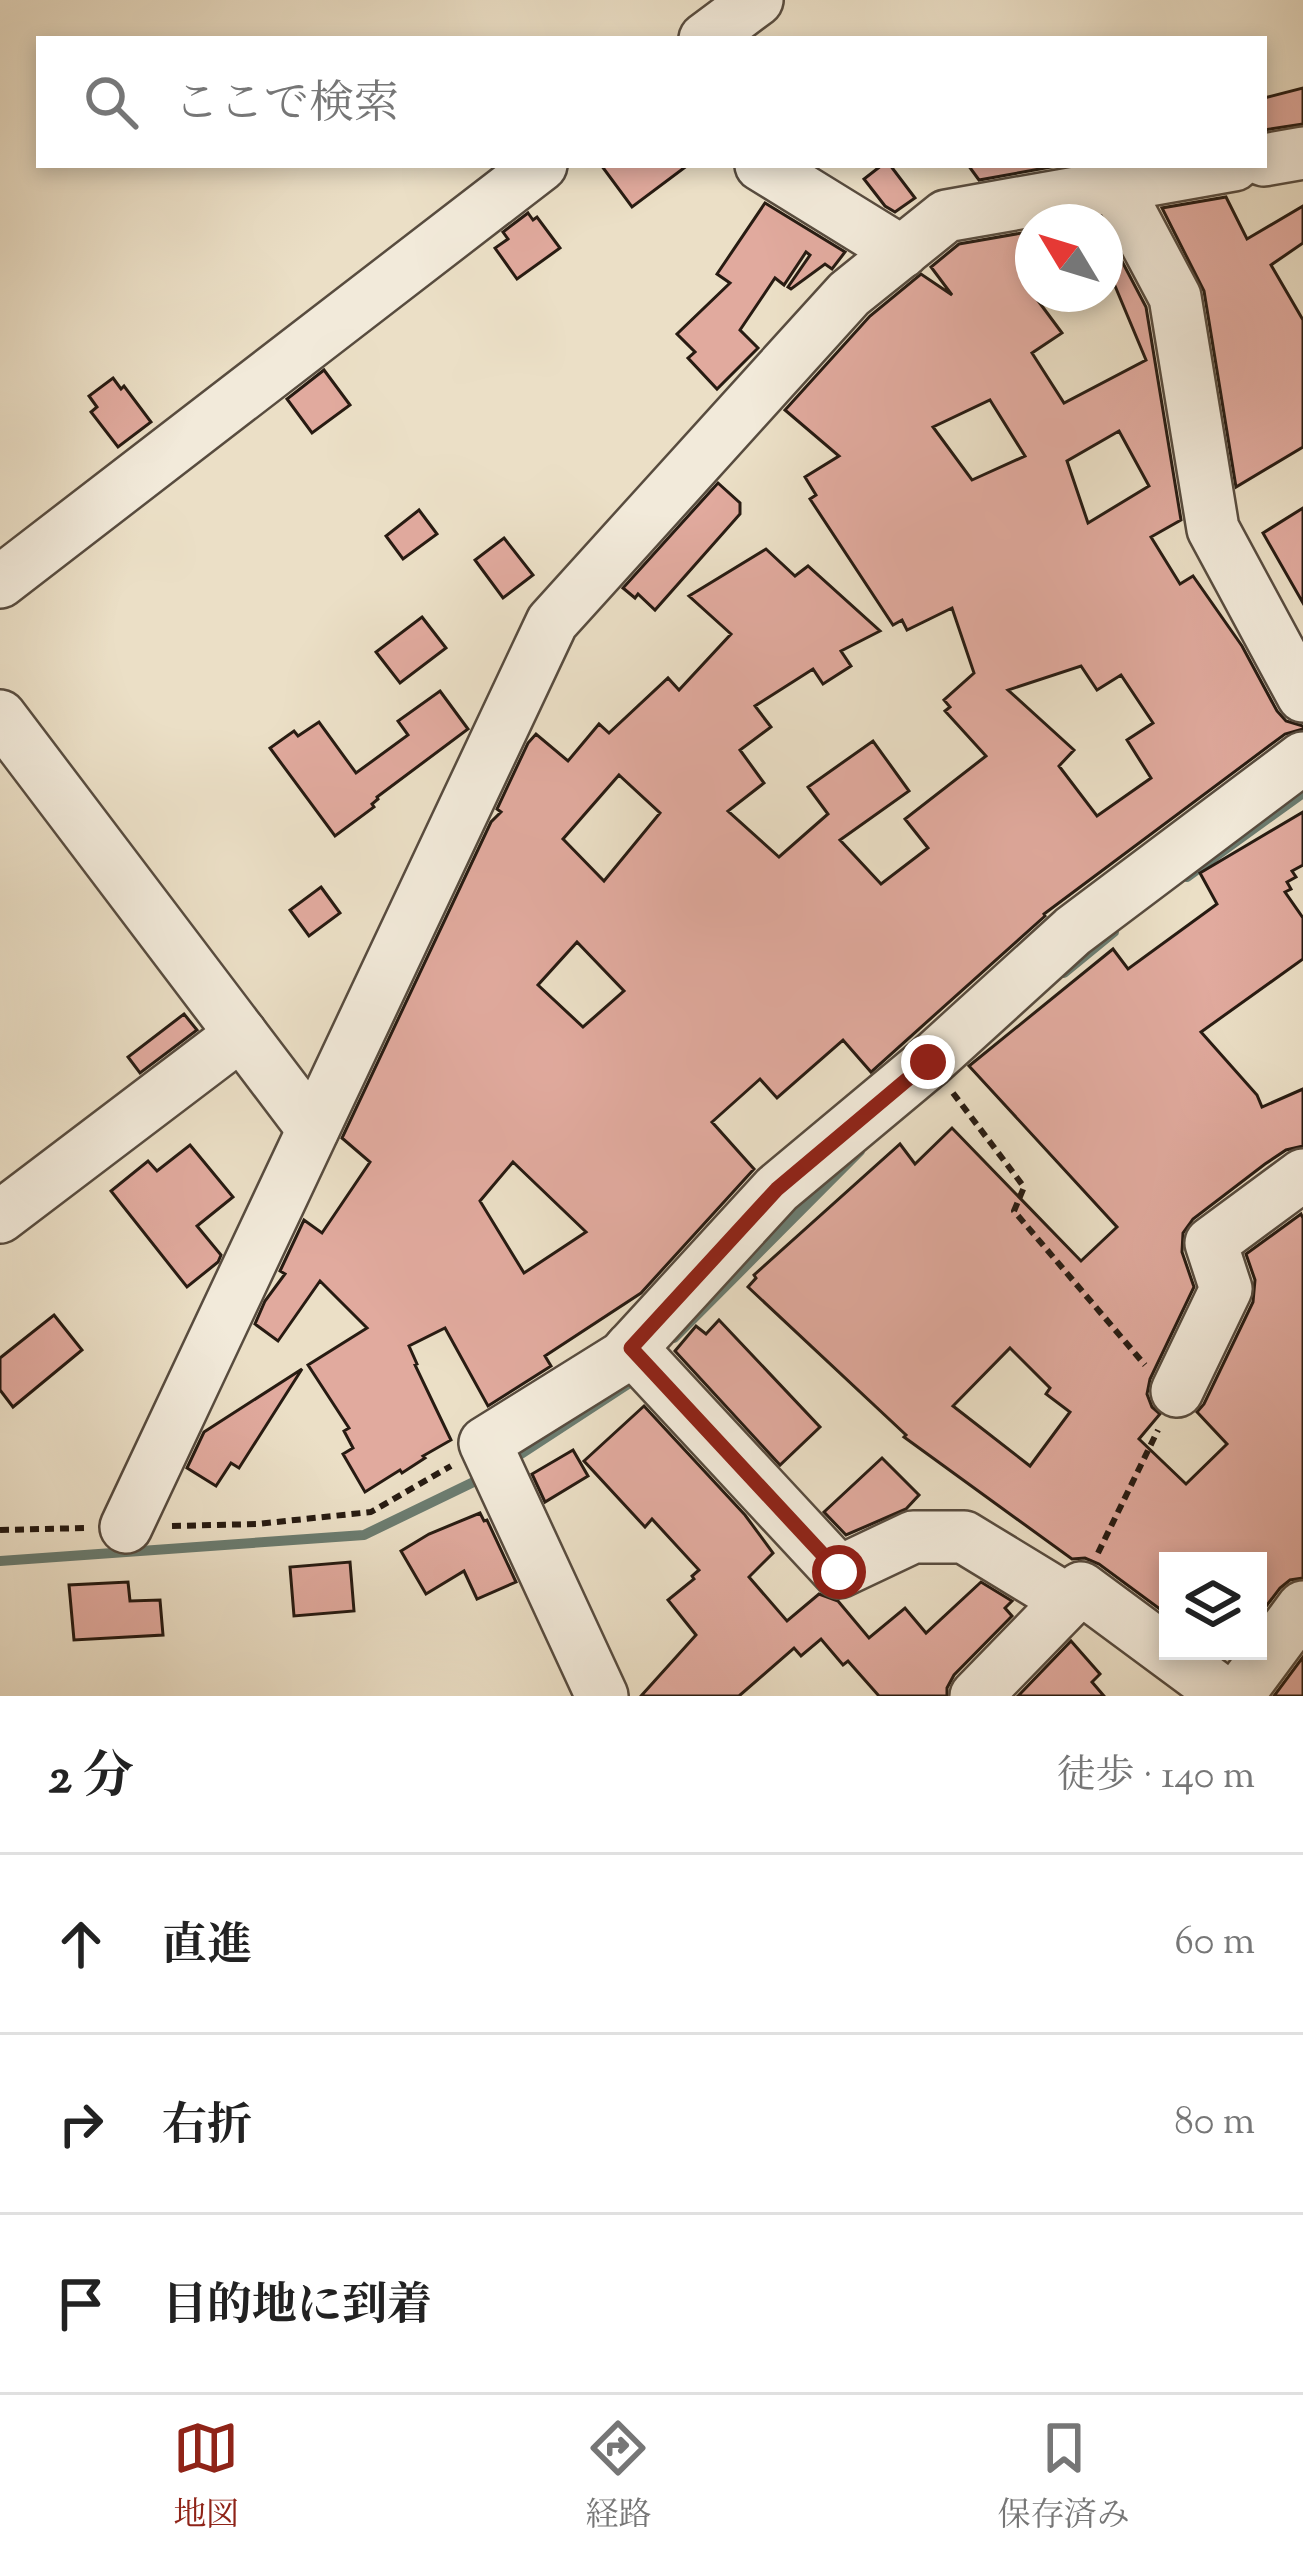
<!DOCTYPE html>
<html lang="ja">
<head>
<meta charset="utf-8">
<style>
	body { margin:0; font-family:"Sorts Mill Goudy","Noto Serif JP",serif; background:#f6f6f6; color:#222 }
	.controls { position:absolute; right:36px; bottom:36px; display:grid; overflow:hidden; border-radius:0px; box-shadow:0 6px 18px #0003 }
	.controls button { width:108px; height:108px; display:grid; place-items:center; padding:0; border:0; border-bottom:3px solid #e0e0e0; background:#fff; color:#222; font:60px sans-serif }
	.compass { position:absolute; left:1015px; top:204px; width:108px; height:108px; border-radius:50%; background:#fff; box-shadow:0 6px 18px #0003; rotate:308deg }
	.stop { position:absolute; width:36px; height:36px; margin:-27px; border:9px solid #8f2418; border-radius:50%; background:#fff }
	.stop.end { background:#8f2418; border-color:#fff; box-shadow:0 3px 12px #0008 }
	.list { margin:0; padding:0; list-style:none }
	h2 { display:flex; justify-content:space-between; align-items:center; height:156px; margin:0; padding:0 48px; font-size:51px }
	h2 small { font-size:39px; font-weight:400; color:#767676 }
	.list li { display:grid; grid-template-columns:78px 1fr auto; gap:36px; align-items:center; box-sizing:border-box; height:180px; padding:0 48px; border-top:3px solid #e0e0e0 }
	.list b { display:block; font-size:45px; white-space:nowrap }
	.list em { font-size:39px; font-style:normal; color:#767676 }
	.icon { flex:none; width:66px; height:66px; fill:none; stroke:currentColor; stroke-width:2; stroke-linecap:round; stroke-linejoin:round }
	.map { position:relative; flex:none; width:1303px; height:1696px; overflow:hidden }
	.search { position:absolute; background:#fff; box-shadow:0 6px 18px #0003; left:36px; right:36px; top:36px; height:132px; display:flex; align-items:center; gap:30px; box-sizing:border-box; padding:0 42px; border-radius:0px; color:#767676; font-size:45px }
	.sheet { height:696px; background:#fff }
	nav { display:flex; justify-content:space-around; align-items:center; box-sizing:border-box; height:168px; border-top:3px solid #e0e0e0; background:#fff; font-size:33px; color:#767676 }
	nav a { display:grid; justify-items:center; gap:6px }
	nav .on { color:#8f2418 }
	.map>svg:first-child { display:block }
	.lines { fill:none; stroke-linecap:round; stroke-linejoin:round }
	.stream { stroke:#6b7c70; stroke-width:10 }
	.building { fill:#e1aa9e; stroke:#271b12; stroke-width:3; fill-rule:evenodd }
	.minor-casing { stroke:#584c3f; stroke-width:56 }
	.path { stroke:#271b12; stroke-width:6; stroke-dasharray:9 6; stroke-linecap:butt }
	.minor { stroke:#f2eada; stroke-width:51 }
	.route { stroke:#8f2418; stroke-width:15 }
</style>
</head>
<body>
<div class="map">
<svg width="1303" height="1696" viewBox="0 0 1303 1696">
	<rect width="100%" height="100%" fill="#ebdfc6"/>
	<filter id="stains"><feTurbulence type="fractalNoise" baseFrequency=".00167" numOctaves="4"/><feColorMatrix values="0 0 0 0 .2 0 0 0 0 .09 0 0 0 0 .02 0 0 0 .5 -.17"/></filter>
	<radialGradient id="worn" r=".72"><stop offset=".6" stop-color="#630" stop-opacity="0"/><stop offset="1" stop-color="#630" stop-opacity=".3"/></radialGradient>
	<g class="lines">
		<g class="stream">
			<polyline points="1187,877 1303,793"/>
			<polyline points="1064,973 1114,932"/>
			<polyline points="674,1338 860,1151"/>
			<polyline points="507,1463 628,1384 636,1376"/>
			<polyline points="0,1561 364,1535 486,1476"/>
		</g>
	</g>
	<g class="building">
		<polygon points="1303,88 1303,124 1264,130 1264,98"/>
		<polygon points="601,165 688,165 632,207"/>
		<polygon points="882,165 890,165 915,198 895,212 885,206 864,179"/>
		<polygon points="968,165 1062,165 979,180"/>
		<polygon points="1226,197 1247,239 1303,206 1303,243 1271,265 1303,320 1303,447 1236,487 1204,291 1162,208"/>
		<polygon points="765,203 845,252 832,269 825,264 791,289 788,287 810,255 806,252 784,285 775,278 740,330 758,348 717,389 688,358 695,352 677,334 730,283 717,274"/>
		<polygon points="528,213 533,220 537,217 560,248 517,279 495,248 508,239 503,232"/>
		<path d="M 1105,229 L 1146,307 L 1181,520 L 1151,537 L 1180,584 L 1193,576 L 1242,646 L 1277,711 L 1286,721 L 1303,726 L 1303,729 L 1285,734 L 1044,914 L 1045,916 L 871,1072 L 843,1040 L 777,1098 L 760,1079 L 712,1122 L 754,1169 L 641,1293 L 545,1356 L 551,1366 L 488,1406 L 445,1328 L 409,1346 L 417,1364 L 415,1365 L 451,1440 L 423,1456 L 425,1458 L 402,1473 L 400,1470 L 365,1492 L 343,1454 L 353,1448 L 344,1431 L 349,1428 L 308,1365 L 367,1328 L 320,1281 L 278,1341 L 255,1324 L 265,1301 L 285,1274 L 280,1271 L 304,1220 L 322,1233 L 370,1162 L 342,1138 L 491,822 L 501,812 L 497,809 L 528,743 L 536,734 L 568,761 L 599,724 L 609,733 L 668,678 L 679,690 L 731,634 L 689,596 L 766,549 L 795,576 L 808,566 L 880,631 L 841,651 L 851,666 L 823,684 L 813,669 L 755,706 L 771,727 L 740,750 L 764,783 L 728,811 L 779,857 L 828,814 L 808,787 L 873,741 L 909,791 L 840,840 L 881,884 L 928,848 L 905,819 L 986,756 L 945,711 L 950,707 L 944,700 L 974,673 L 952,608 L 907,630 L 902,620 L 893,625 L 810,499 L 816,495 L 805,477 L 839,456 L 785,410 L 870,316 L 921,274 L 952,295 L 931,267 L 959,244 L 1033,231 L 1033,294 L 1062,333 L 1032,353 L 1064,403 L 1146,360 L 1105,262 ZM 990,400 L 1025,456 L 972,480 L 933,427 ZM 1119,431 L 1149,486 L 1088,523 L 1067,461 ZM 1081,666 L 1097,690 L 1121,675 L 1153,723 L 1127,740 L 1151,778 L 1097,816 L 1059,766 L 1074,750 L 1008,690 ZM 619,775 L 660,813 L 604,881 L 563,839 ZM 577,942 L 624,991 L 583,1027 L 538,985 ZM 513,1162 L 586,1232 L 524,1273 L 480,1201 Z"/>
		<polygon points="324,370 350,405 312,433 287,399"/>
		<polygon points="113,378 121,389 124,386 151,422 118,447 91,412 97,407 89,396"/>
		<polygon points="718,483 740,503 740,514 655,610 638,594 635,598 623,588"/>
		<polygon points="1303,508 1303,603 1263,533"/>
		<polygon points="419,510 437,534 403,559 386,536"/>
		<polygon points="504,538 533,575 503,598 475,560"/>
		<polygon points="422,617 446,648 400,683 376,652"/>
		<polygon points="440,691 468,729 377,797 378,799 372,804 374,807 335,836 270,748 294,731 298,736 319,722 356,773 408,735 398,721"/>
		<path d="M 1303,812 L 1303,865 L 1292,871 L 1296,877 L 1287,882 L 1291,889 L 1285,892 L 1303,918 L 1303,959 L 1201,1032 L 1257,1095 L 1262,1107 L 1303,1089 L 1303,1146 L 1286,1150 L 1265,1164 L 1193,1219 L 1183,1233 L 1182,1252 L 1194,1287 L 1150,1379 L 1147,1394 L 1152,1407 L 1160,1414 L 1139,1439 L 1186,1484 L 1227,1444 L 1197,1412 L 1204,1404 L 1253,1302 L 1255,1280 L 1246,1254 L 1301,1214 L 1303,1218 L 1303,1578 L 1290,1580 L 1280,1588 L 1258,1617 L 1258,1561 L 1168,1561 L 1168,1615 L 1099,1564 L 1085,1558 L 1072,1559 L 904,1437 L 906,1435 L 748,1287 L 756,1278 L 754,1275 L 900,1144 L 915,1164 L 952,1128 L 1081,1261 L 1117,1227 L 969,1066 L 1113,949 L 1128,969 L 1217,904 L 1200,873 ZM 1010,1348 L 1050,1388 L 1046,1394 L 1070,1412 L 1030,1466 L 953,1406 Z"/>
		<polygon points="321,887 340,913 309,936 290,910"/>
		<polygon points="184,1014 197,1030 140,1073 128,1057"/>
		<polygon points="190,1145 233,1197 197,1226 221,1255 218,1262 187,1287 111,1191 148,1161 157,1171"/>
		<polygon points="54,1315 82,1350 13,1407 0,1390 0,1358"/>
		<polygon points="719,1320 820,1427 780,1465 675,1351 696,1326 706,1334"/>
		<polygon points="302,1369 239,1468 231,1463 216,1486 187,1468 204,1432"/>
		<polygon points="644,1406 745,1515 773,1553 749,1577 787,1621 819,1594 838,1601 869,1638 905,1608 926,1633 981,1582 1012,1601 1005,1608 1012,1616 954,1675 947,1688 947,1696 879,1696 848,1661 843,1665 821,1639 801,1656 794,1648 739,1696 641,1696 696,1635 668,1600 694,1579 692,1576 699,1570 652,1519 645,1527 584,1461"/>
		<polygon points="573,1450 588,1476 545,1502 532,1474"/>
		<polygon points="882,1458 919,1495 906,1509 846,1535 824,1512"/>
		<polygon points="480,1513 484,1521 487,1520 516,1582 477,1599 464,1571 426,1594 401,1551 429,1534"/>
		<polygon points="350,1562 354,1611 294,1616 290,1567"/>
		<polygon points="128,1582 130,1601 160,1600 163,1635 74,1640 69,1585"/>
		<polygon points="1071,1641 1100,1674 1092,1682 1104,1696 1018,1696"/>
		<polygon points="1303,1657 1303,1696 1274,1696"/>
	</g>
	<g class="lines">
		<defs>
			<g id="minor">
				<polyline points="705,39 757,0"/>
				<polyline points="1264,160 1303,153"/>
				<polyline points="761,165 902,252"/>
				<polyline points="1116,186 1175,297 1213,529 1303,696"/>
				<polyline points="0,582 541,165"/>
				<polyline points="0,716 313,1129"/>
				<polyline points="0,1217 241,1034"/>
				<polyline points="631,1348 839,1572 913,1537 964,1537 1069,1601"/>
				<polyline points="1177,1391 1226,1289 1211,1243 1303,1175"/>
				<polyline points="126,1527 552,622 849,294 946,216 1234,165"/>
				<polyline points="602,1696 485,1443 623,1357 777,1189 929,1062 1073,931 1303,758"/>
				<polyline points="976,1696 1081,1588 1227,1696"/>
				<polyline points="1237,1696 1303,1607"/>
			</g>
		</defs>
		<use href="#minor" class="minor-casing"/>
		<g class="path">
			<polyline points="953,1093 1024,1187 1014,1211 1145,1365"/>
			<polyline points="172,1526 257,1524 371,1512 451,1466"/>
			<polyline points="0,1530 86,1528"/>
			<polyline points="1098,1553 1158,1430"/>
		</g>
		<use href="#minor" class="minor"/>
	</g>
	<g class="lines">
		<polyline class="route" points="839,1572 631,1348 777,1189 928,1062"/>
	</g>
	<rect width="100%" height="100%" filter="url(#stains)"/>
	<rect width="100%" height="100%" fill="url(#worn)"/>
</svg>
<div class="controls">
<button><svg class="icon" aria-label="layers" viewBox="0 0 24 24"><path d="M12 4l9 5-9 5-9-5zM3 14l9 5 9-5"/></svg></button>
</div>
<svg class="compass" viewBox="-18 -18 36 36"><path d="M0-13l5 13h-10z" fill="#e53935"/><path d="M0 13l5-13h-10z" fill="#767676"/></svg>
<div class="stop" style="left:839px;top:1572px"></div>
<div class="stop end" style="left:928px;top:1062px"></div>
<div class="search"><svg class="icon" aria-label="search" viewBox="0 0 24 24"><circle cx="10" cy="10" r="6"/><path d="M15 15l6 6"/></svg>ここで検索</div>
</div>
<section class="sheet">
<h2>2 分<small>徒歩 · 140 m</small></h2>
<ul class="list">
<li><svg class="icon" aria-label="ahead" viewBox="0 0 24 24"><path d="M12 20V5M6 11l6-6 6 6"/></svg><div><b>直進</b></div><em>60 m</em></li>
<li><svg class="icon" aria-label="right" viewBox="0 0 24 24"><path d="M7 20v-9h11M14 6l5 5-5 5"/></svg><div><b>右折</b></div><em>80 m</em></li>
<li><svg class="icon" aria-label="arrive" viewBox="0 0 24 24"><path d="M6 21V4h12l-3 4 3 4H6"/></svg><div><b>目的地に到着</b></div></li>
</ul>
</section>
<nav>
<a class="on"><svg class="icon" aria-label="map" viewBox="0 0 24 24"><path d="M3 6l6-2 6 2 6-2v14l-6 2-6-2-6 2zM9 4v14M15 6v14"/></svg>地図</a>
<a><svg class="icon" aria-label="directions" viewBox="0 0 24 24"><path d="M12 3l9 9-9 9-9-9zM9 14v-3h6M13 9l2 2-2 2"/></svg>経路</a>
<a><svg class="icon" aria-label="saved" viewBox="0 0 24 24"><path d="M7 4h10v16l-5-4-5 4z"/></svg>保存済み</a>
</nav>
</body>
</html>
